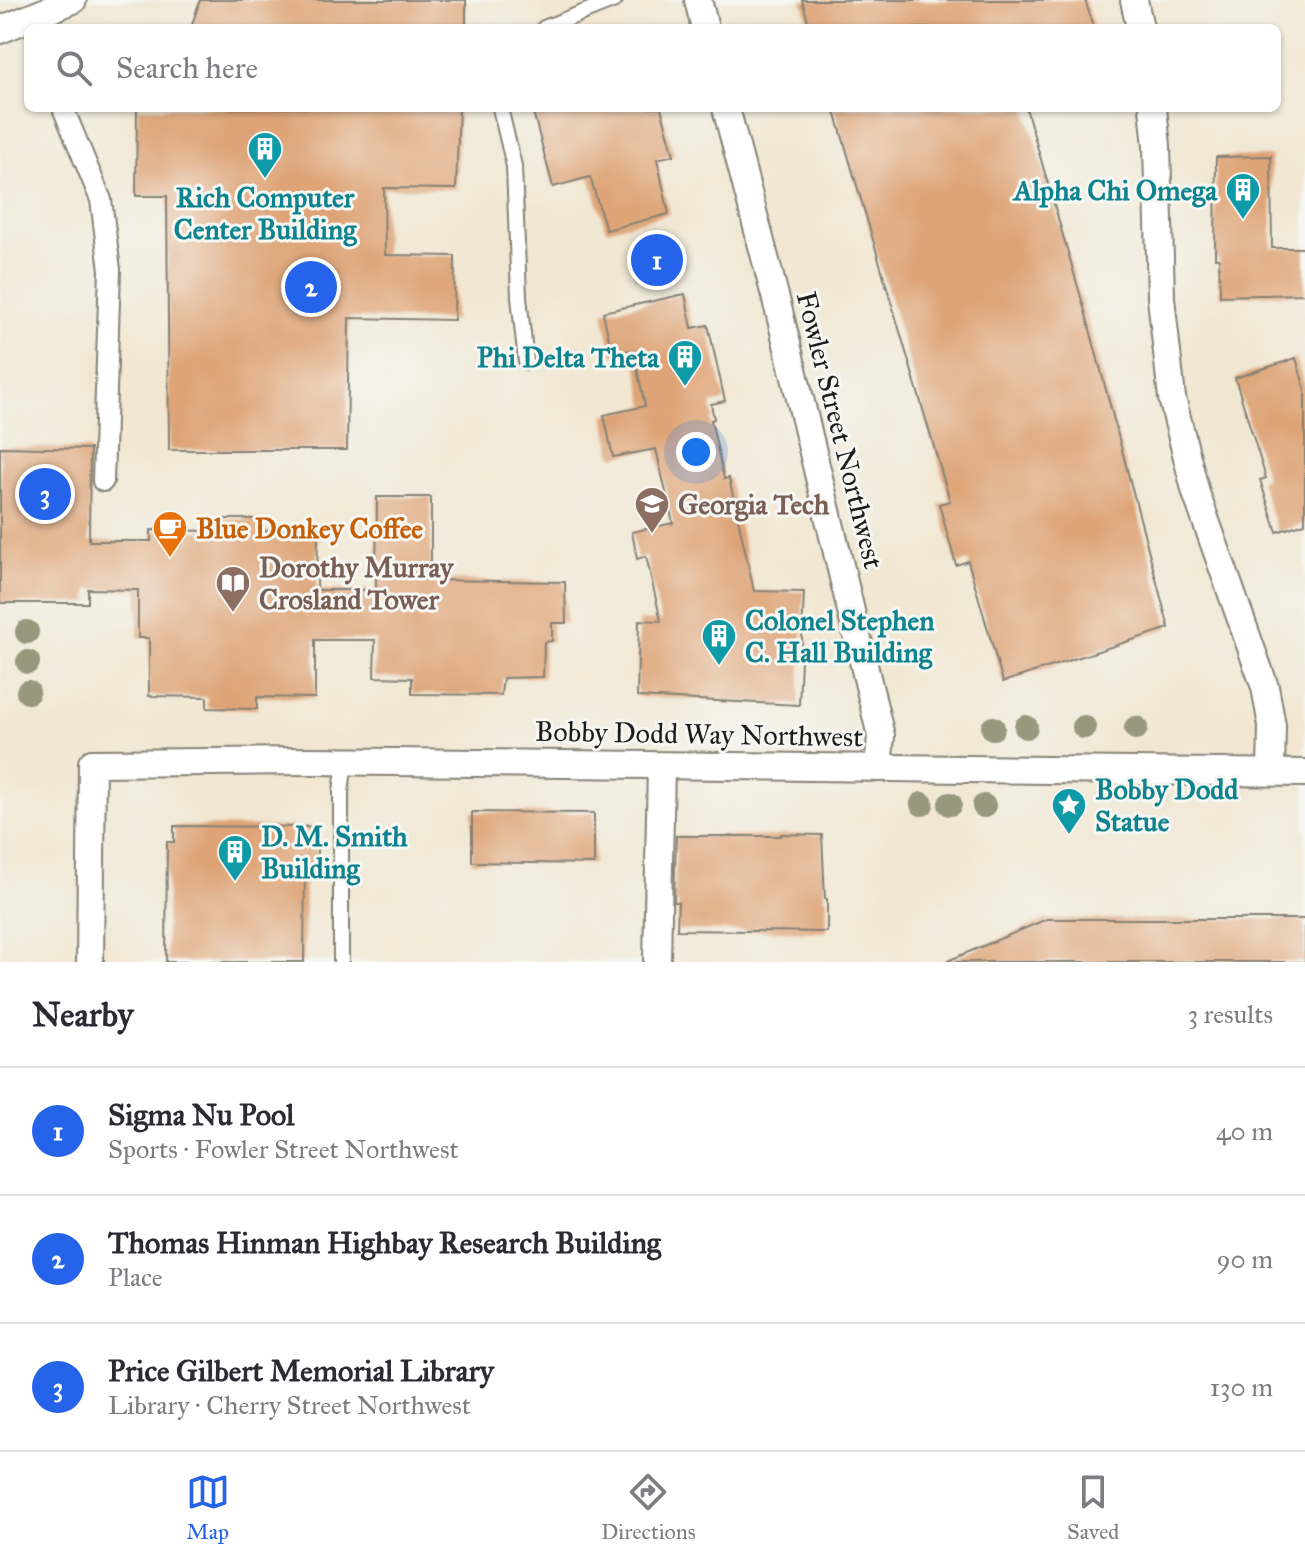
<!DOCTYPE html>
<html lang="en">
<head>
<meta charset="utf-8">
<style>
	body { margin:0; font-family:"IM FELL Great Primer",serif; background:#f7f7f7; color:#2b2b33 }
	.you { position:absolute; left:696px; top:452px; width:28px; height:28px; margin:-20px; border:6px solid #fff; border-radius:50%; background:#1a73e8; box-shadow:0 0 0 12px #1a73e833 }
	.badge { display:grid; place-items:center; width:52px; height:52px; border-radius:50%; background:#2563eb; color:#fff; font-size:26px; font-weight:700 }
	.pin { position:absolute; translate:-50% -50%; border:4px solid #fff; box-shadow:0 2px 8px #0006 }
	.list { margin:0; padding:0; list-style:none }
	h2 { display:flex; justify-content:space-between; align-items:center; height:104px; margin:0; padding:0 32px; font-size:34px }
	h2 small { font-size:26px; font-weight:400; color:#7c7c81 }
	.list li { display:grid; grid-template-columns:52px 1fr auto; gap:24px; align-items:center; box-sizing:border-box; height:128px; padding:0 32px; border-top:2px solid #e1e1e2 }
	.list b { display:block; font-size:30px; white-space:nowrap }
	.list p { margin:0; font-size:26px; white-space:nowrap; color:#7c7c81 }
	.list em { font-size:26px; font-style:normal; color:#7c7c81 }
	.icon { flex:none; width:44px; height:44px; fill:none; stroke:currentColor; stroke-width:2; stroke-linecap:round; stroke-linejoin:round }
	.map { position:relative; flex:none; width:1305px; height:962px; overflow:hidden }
	.search { position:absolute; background:#fff; box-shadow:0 2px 6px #0004; left:24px; right:24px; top:24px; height:88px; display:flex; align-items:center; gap:20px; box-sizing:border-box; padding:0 28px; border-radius:12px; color:#7c7c81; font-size:30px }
	.sheet { height:488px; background:#fff }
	nav { display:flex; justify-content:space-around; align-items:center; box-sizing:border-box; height:112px; border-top:2px solid #e1e1e2; background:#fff; font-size:22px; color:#7c7c81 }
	nav a { display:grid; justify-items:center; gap:4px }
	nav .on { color:#2563eb }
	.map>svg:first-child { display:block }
	.water { fill:#52bad0; stroke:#376b76; stroke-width:2 }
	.building { fill:#dea477 }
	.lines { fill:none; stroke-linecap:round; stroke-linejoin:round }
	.service-casing { stroke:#868277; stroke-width:18 }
	.pedestrian-casing { stroke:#868277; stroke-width:24 }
	.minor-casing { stroke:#868277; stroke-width:30 }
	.service { stroke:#fff; stroke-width:14 }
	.pedestrian { stroke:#fff; stroke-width:20 }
	.minor { stroke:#fff; stroke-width:26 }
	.tree { fill:#98987d }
	.labels { text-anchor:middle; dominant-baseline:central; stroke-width:6; stroke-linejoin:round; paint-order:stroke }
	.culture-label { font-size:28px; font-weight:bold; fill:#0d838f; stroke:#f6f6f2; text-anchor:start }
	.street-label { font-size:28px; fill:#1c1c1c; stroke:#f6f6f2 }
	.education-label { font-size:28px; font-weight:bold; fill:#785e54; stroke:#f6f6f2; text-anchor:start }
	.food-label { font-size:28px; font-weight:bold; fill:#c56008; stroke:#f6f6f2; text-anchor:start }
</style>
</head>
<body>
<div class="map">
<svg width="1305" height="962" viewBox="0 0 1305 962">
	<rect width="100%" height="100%" fill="#f6f6f2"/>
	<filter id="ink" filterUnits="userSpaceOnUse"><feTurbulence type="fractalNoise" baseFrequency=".0125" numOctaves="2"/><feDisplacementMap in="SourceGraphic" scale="16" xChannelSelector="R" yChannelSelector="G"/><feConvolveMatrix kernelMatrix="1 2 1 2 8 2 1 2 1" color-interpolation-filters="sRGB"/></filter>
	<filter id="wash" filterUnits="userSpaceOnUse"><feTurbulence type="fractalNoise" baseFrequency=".006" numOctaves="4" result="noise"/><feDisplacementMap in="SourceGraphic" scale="32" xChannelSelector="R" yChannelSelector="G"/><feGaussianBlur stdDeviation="1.8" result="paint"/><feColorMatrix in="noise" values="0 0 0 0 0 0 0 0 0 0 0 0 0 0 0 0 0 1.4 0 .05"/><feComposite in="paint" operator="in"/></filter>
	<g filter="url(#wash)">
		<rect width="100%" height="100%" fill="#f1e7d2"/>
		<polygon class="water" points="678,243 684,265 636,276 631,254"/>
		<g id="blocks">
			<g class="building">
				<polygon points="200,0 466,0 466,28 191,28"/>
				<polygon points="802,0 1085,0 1094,28 810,28"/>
				<polygon points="137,108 459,108 456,189 384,188 385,255 455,256 454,320 349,318 347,450 169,450 167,196 136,196"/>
				<polygon points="532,108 661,108 674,155 657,159 669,214 606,230 590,177 553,187"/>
				<polygon points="834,108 1026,108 1087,318 1169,628 1003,682 968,561 956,565 939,504 950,501"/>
				<polygon points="1271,156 1272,248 1305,248 1305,294 1220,296 1219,258 1215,258 1216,157"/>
				<polygon points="685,294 692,328 708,325 725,401 711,404 714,419 711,420 724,479 729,478 754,591 804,592 799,705 637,697 639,620 661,621 646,556 637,559 632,532 673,523 656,449 613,457 604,415 645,406 633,350 612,354 603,312"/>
				<polygon points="1296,358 1305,389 1305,523 1277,532 1260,480 1266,478 1235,378"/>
				<polygon points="0,447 90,449 89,541 151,541 151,530 209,531 209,519 259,519 259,531 318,532 317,590 376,590 377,497 431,497 431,580 565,582 566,623 552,623 552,641 544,642 543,677 503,678 501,695 412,694 412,678 374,677 375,640 315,640 315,698 257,697 257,709 207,708 207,697 149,696 149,638 138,638 138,590 88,589 88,603 0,603"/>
				<polygon points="472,812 594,813 594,864 472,862"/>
				<polygon points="174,826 317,827 317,867 305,867 304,962 166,962 167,842 174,842"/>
				<polygon points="781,834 822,835 825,899 827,899 827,932 677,930 678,902 674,902 676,836 781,836"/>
				<polygon points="1047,919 1305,919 1305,962 945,962"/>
			</g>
		</g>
	</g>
	<g filter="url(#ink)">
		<use href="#blocks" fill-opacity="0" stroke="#868277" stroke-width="2"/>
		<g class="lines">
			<defs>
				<g id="service">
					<polyline points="544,28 615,0"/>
					<polyline points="500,108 514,166 519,297 526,362"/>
					<polyline points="341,962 341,792 345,761"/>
				</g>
				<polyline id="pedestrian" points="63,108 101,200 110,270 103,481"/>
				<g id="minor">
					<polyline points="698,0 705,28"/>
					<polyline points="1134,0 1140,28"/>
					<polyline points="0,30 73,0"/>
					<polyline points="726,108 780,315 881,736 878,768"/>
					<polyline points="1153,108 1157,146 1161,298 1172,398 1196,493 1265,687 1272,726 1271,772"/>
					<polyline points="90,962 92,763 311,761 1305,773"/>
					<polyline points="657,962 661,766"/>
				</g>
			</defs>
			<use href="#service" class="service-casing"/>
			<use href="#pedestrian" class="pedestrian-casing"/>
			<use href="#minor" class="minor-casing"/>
			<use href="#service" class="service"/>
			<use href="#pedestrian" class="pedestrian"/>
			<use href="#minor" class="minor"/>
		</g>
		<g class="tree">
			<circle cx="27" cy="632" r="12"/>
			<circle cx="28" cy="662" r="12"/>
			<circle cx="28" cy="692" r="12"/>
			<circle cx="1026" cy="727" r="12"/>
			<circle cx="1084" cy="727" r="12"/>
			<circle cx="993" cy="728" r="12"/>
			<circle cx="1136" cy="728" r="12"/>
			<circle cx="922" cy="804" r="12"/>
			<circle cx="950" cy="804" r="12"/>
			<circle cx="984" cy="806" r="12"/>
		</g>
	</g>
	<defs>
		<symbol id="building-pin" viewBox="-11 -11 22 30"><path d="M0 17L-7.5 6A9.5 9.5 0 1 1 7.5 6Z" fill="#0f9aa8" stroke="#f6f6f2"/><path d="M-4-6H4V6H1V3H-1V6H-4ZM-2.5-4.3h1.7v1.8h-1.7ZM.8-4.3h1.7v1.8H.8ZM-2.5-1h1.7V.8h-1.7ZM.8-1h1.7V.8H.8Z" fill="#fff"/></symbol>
		<symbol id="university-pin" viewBox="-11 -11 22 30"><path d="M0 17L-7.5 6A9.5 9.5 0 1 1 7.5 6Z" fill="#8d6e63" stroke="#f6f6f2"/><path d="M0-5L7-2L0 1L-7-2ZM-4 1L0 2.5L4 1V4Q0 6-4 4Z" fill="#fff"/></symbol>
		<symbol id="cafe-pin" viewBox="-11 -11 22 30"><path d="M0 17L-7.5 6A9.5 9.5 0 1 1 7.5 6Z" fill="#e8710a" stroke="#f6f6f2"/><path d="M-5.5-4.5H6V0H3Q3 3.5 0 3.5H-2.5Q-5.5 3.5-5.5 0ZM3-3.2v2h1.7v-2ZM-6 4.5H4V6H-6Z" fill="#fff"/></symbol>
		<symbol id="library-pin" viewBox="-11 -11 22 30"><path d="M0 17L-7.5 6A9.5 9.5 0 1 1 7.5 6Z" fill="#8d6e63" stroke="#f6f6f2"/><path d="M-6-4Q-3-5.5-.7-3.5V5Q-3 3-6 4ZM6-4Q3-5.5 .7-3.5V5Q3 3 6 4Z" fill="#fff"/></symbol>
		<symbol id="sight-pin" viewBox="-11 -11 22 30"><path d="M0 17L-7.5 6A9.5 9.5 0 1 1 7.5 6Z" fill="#0f9aa8" stroke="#f6f6f2"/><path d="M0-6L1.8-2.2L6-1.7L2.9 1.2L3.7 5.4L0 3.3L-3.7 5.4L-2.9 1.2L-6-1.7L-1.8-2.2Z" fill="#fff"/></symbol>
	</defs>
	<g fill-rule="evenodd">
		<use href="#building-pin" x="245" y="129" width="40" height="54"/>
		<use href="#building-pin" x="1223" y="170" width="40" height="54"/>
		<use href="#building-pin" x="665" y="337" width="40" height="54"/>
		<use href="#university-pin" x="632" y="484" width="40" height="54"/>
		<use href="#cafe-pin" x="150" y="508" width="40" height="54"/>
		<use href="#library-pin" x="213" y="563" width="40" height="54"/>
		<use href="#building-pin" x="699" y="616" width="40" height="54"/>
		<use href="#sight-pin" x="1049" y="785" width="40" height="54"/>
		<use href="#building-pin" x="215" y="832" width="40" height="54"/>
	</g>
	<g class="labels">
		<g class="culture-label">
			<text x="1217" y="190" text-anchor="end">Alpha Chi Omega</text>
			<text x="265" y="197" text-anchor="middle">Rich Computer<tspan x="265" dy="32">Center Building</tspan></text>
			<text x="659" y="357" text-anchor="end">Phi Delta Theta</text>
			<text x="745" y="620">Colonel Stephen<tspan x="745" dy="32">C. Hall Building</tspan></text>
			<text x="1095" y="789">Bobby Dodd<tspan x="1095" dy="32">Statue</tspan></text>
			<text x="261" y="836">D. M. Smith<tspan x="261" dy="32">Building</tspan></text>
		</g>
		<g class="street-label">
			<text transform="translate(840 430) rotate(76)">Fowler Street Northwest</text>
			<text transform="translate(699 734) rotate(1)">Bobby Dodd Way Northwest</text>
		</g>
		<g class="education-label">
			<text x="678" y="504">Georgia Tech</text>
			<text x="259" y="567">Dorothy Murray<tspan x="259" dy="32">Crosland Tower</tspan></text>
		</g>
		<g class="food-label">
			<text x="196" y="528">Blue Donkey Coffee</text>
		</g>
	</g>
</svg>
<div class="you"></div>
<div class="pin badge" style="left:657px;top:260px">1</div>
<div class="pin badge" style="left:311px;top:287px">2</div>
<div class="pin badge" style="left:45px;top:494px">3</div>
<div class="search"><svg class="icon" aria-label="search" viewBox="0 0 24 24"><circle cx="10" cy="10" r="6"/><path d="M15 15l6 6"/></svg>Search here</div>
</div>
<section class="sheet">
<h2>Nearby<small>3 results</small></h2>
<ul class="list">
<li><span class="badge">1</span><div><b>Sigma Nu Pool</b><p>Sports · Fowler Street Northwest</p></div><em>40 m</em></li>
<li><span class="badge">2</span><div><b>Thomas Hinman Highbay Research Building</b><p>Place</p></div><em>90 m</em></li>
<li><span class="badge">3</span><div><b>Price Gilbert Memorial Library</b><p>Library · Cherry Street Northwest</p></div><em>130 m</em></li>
</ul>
</section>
<nav>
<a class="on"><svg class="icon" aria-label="map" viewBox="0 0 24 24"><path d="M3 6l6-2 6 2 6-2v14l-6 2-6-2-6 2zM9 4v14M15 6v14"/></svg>Map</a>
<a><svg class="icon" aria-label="directions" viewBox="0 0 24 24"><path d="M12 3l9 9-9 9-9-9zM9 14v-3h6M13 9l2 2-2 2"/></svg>Directions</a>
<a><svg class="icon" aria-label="saved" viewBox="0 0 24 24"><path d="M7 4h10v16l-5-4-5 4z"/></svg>Saved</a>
</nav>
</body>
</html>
